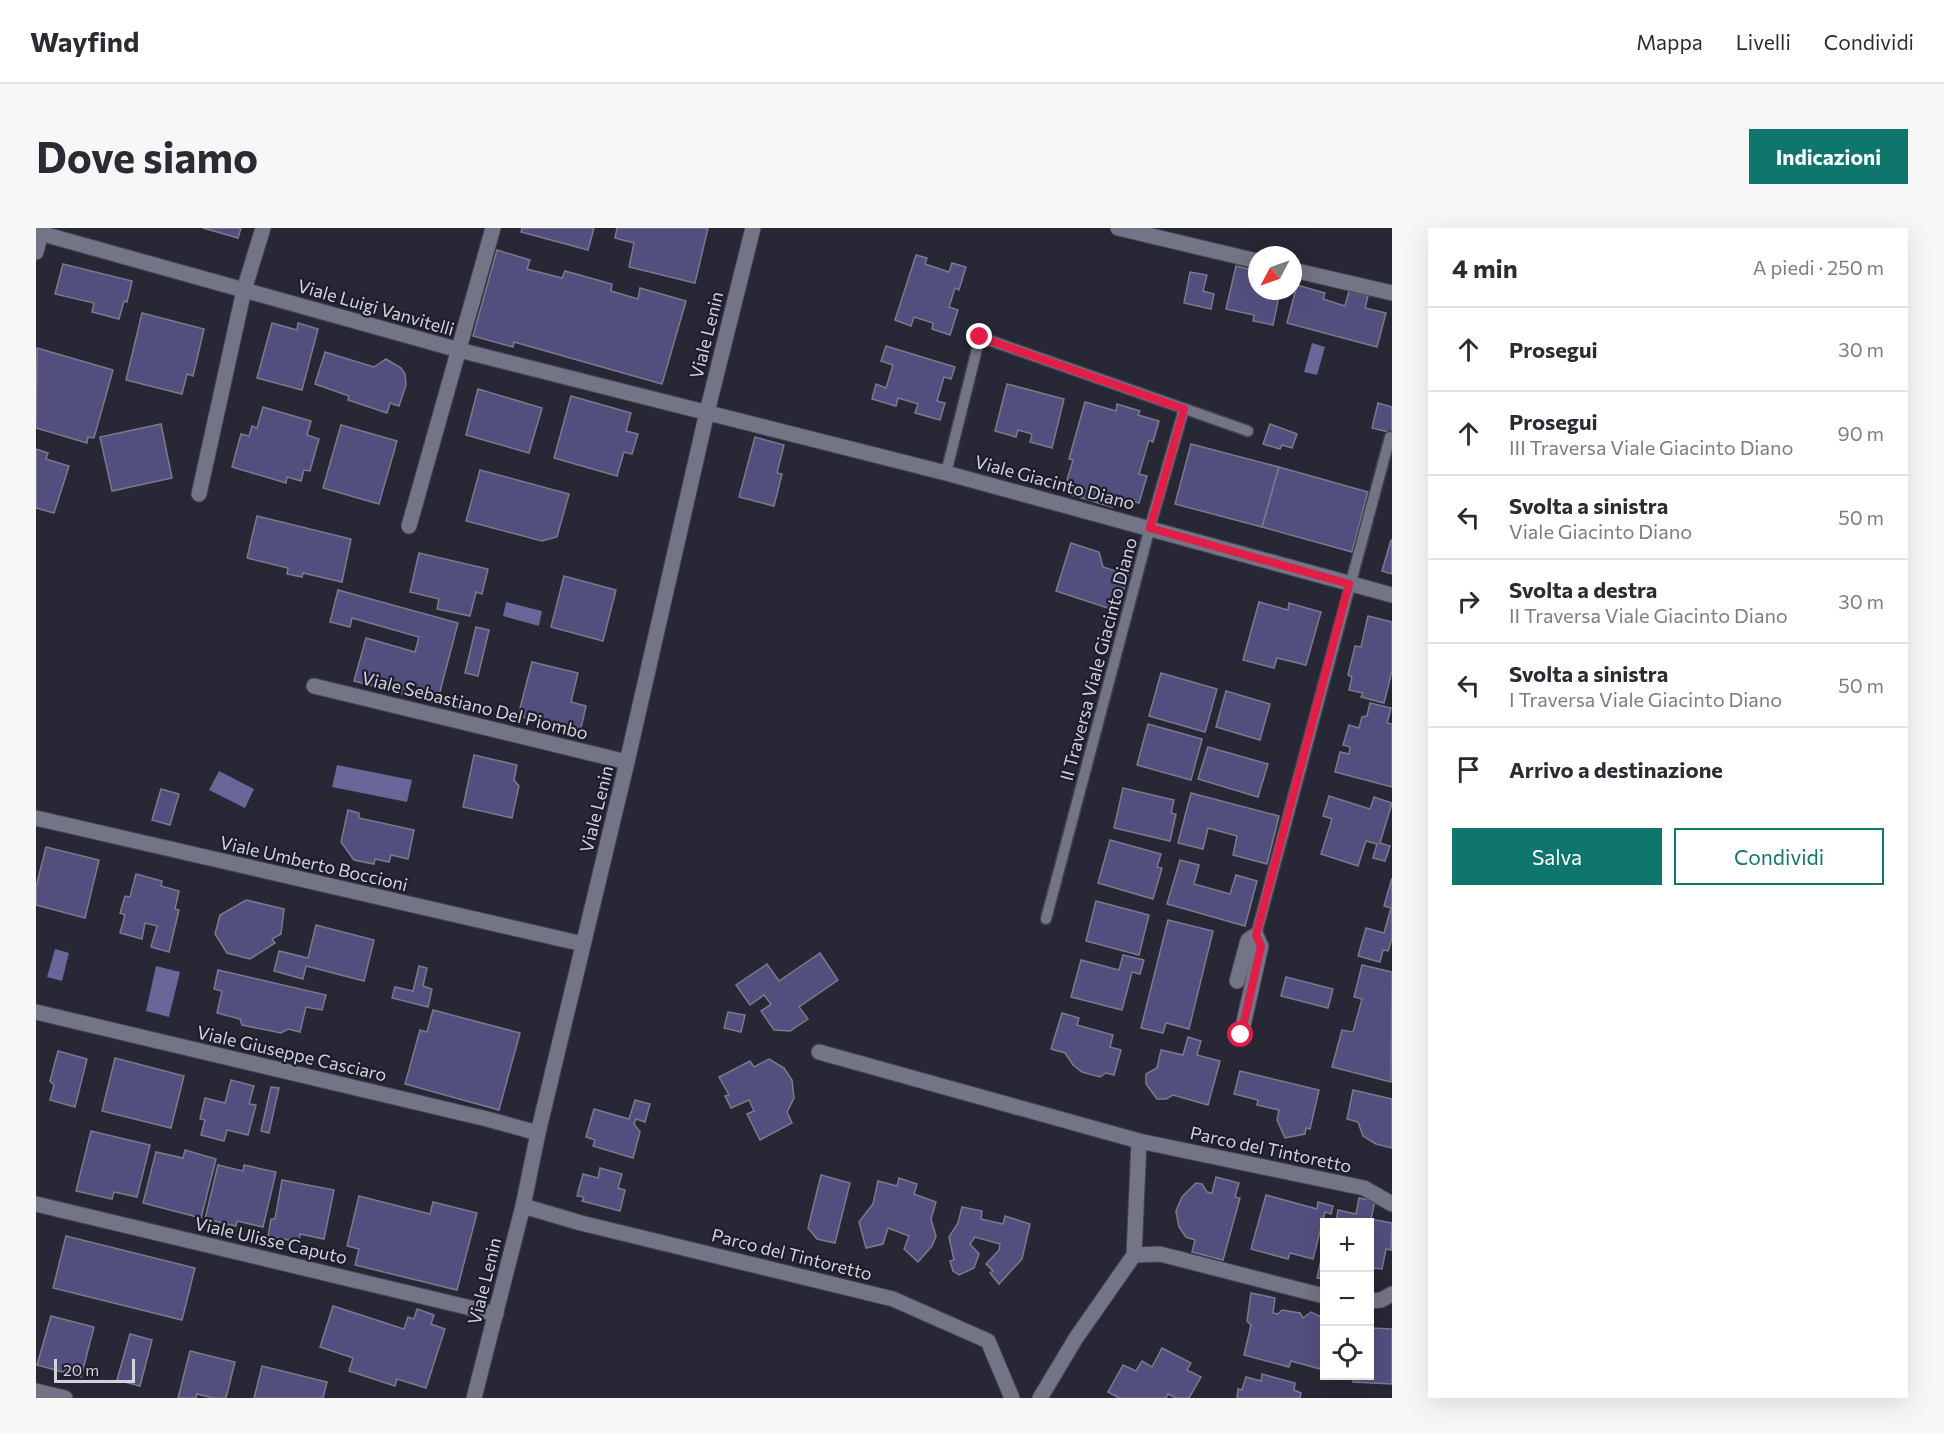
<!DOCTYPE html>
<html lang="it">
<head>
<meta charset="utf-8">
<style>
	body { margin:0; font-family:Commissioner,sans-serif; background:#f7f7f7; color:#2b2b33 }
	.controls { position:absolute; right:18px; bottom:18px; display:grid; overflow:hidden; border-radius:0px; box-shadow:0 6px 24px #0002 }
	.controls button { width:54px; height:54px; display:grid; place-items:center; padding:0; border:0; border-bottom:2px solid #e1e1e2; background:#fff; color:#2b2b33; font:30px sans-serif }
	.compass { position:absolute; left:1212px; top:18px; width:54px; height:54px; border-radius:50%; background:#fff; box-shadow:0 6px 24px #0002; rotate:229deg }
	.scale { position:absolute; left:18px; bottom:15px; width:81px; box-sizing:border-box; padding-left:6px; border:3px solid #d2d2dc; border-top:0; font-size:16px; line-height:21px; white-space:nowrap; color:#d2d2dc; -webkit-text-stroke:4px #1d1d2c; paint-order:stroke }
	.stop { position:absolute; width:18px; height:18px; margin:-14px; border:4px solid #e11d48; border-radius:50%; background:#fff }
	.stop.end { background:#e11d48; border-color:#fff; box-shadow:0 2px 6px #0008 }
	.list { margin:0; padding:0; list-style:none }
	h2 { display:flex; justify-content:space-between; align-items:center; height:78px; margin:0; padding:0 24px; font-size:26px }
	h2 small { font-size:20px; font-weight:400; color:#7c7c81 }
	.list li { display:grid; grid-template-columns:39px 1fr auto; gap:18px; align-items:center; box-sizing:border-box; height:84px; padding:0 24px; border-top:2px solid #e1e1e2 }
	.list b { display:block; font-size:22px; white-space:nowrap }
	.list p { margin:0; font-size:20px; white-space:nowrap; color:#7c7c81 }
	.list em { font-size:20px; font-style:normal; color:#7c7c81 }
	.actions { display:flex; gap:12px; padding:18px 24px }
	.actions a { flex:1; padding:14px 0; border:2px solid #0f766e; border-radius:0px; text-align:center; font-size:21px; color:#0f766e }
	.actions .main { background:#0f766e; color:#fff }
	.icon { flex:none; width:33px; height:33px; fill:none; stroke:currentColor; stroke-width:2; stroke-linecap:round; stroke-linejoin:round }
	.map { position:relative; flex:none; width:1356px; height:1170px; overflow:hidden; border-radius:0px }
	header { display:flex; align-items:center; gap:36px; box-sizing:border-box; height:84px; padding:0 30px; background:#fff; border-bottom:2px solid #e1e1e2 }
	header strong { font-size:28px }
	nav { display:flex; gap:33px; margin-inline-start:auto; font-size:21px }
	.intro { display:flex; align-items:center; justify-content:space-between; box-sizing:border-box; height:144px; padding:0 36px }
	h1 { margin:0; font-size:42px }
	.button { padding:15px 27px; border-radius:0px; background:#0f766e; color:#fff; font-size:21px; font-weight:700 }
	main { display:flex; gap:36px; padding:0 36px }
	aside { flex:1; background:#fff; border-radius:0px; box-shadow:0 6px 24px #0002 }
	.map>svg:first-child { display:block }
	.water { fill:#696799 }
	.building { fill:#524f7f; stroke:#7a7a8c; stroke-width:1.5 }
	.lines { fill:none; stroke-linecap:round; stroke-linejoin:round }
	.lane-casing { stroke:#42424f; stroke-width:13 }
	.street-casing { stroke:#42424f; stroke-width:17 }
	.lane { stroke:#747487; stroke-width:10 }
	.street { stroke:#747487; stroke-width:15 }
	.route { stroke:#e11d48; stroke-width:8 }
	.labels { text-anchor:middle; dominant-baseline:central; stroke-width:4.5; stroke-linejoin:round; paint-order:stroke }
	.street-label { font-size:18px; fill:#d2d2dc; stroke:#1d1d2c }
</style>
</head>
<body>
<header>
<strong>Wayfind</strong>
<nav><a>Mappa</a><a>Livelli</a><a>Condividi</a></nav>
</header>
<div class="intro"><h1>Dove siamo</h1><a class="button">Indicazioni</a></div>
<main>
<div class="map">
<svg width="1356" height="1170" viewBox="0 0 1356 1170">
	<rect width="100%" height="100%" fill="#272736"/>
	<g class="water">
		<polygon points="1276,115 1289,119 1281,147 1268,144"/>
		<polygon points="470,374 506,383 503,398 467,388"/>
		<polygon points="301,537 376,552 371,574 296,559"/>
		<polygon points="183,543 218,561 209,580 173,562"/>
		<polygon points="19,721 33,725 26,753 11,749"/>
		<polygon points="120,738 144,744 133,789 110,783"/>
	</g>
	<g class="building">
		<polygon points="167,0 205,0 202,10"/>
		<polygon points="486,0 558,0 552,22 485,4"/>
		<polygon points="581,0 672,0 659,55 593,39 598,15 579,10"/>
		<polygon points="461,22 494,32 491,41 526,50 529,43 576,56 575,63 602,71 604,60 650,73 626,156 478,114 477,119 437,108"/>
		<polygon points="880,27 891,30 889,36 913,44 916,35 930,39 923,62 919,60 913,79 922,82 914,107 896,101 897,95 878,89 875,98 859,92"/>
		<polygon points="27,36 96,53 91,74 88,73 83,91 56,84 58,75 19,66"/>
		<polygon points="1200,38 1221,43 1221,63 1244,63 1237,97 1217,93 1218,87 1190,81"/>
		<polygon points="1154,44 1171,47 1167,63 1178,66 1175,81 1148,75"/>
		<polygon points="1261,57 1289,65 1287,71 1309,78 1313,63 1332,68 1329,80 1350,85 1341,119 1251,95"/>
		<polygon points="106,85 168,101 157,148 151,146 146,166 90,152"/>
		<polygon points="236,95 261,102 262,95 282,101 266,162 221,150"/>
		<polygon points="850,118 919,139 915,151 908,149 901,173 909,175 904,192 879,185 882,176 862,170 860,178 836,171 840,156 850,160 857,137 845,133"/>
		<polygon points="1,120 77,142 58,210 52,209 51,215 0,200"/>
		<polygon points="289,124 338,139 350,131 365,140 369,146 370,157 363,178 354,175 351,185 312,172 313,168 279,156"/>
		<polygon points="971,156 1028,171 1016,220 994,214 996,206 982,202 980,209 959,203"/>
		<polygon points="442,161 506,180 493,225 430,207"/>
		<polygon points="535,168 595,185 590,203 602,206 596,226 588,224 581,248 518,230"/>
		<polygon points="1049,174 1080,183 1081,176 1104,183 1102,187 1123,193 1117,214 1113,212 1103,246 1111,248 1103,275 1080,268 1076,279 1032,266 1036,253 1031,252 1037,232 1033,231"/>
		<polygon points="1342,175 1356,179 1356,205 1336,200"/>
		<polygon points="227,179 275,193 271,207 283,211 274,243 268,242 265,253 251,249 250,255 196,239 205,206 213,208 216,198 221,200"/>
		<polygon points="125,196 136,250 76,263 64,209"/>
		<polygon points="1234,196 1261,206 1256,220 1246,217 1244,221 1227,216"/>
		<polygon points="305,197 361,213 343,276 287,260"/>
		<polygon points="719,209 748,217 741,245 746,246 738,278 703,269"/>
		<polygon points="1155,216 1243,239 1226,299 1139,276"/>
		<polygon points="0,221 12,225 10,231 33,238 18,285 0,280"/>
		<polygon points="1243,239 1332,264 1316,324 1226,299"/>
		<polygon points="444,242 533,266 521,309 506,313 430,293"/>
		<polygon points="221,288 315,311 306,354 267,345 266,349 251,346 252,340 211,330"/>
		<polygon points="1355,312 1356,312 1356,346 1346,343"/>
		<polygon points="1035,315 1063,324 1067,339 1092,347 1081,383 1020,363"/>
		<polygon points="383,325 452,341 446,366 440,364 434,388 401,381 403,371 374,364"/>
		<polygon points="528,348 580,362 567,413 515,399"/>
		<polygon points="302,362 422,395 401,475 318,453 330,410 379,424 383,409 316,390 314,399 294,394"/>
		<polygon points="1223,374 1252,382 1253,375 1285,384 1270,437 1241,430 1238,440 1207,432"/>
		<polygon points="1332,388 1356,394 1356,443 1348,475 1325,469 1327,465 1313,462 1316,449 1312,447 1319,418 1325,419"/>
		<polygon points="440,399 453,402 442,448 429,445"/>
		<polygon points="496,434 542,445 535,474 550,478 544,504 482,488"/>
		<polygon points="1125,445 1181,461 1169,504 1113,488"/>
		<polygon points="1190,463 1234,476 1224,512 1180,499"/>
		<polygon points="1334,475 1355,480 1351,495 1356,496 1356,559 1299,544 1304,524 1313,526 1314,519 1307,517 1313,497 1323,500 1326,489 1331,488"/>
		<polygon points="1112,496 1166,511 1155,552 1101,537"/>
		<polygon points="1172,519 1232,536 1222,569 1162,551"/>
		<polygon points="438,527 481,537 478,552 483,558 476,590 427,579"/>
		<polygon points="1087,560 1138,572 1135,585 1140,586 1134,613 1078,600"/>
		<polygon points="125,561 143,566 134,597 116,592"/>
		<polygon points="1155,565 1243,588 1231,636 1197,627 1201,608 1172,600 1167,621 1142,615"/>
		<polygon points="1293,568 1334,581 1338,569 1356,575 1344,615 1354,618 1349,633 1337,630 1341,616 1330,613 1322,638 1285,626 1296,591 1287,588"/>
		<polygon points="312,582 323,585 323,590 378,602 372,631 355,627 353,634 339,631 338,636 318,632 305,614"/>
		<polygon points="1074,612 1125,626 1121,639 1126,640 1117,671 1062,655"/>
		<polygon points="10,619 63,632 49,690 0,677 0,659"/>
		<polygon points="1144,632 1163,637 1158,656 1194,666 1200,647 1221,653 1209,698 1131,676"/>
		<polygon points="100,646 126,653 125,658 143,663 139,681 143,682 133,724 115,719 121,698 109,695 106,711 84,705 89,687 84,685 89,668 94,669"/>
		<polygon points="1356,650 1356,711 1352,723 1347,722 1344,734 1322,728 1330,700 1348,705 1355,680 1348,678"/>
		<polygon points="210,672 248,681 245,706 236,711 239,715 214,731 191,725 179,706 184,687"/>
		<polygon points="1060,673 1113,687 1103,727 1050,713"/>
		<polygon points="1132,692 1177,703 1153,801 1130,795 1127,805 1105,800"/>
		<polygon points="280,697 338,712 328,753 270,738 267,751 238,743 243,723 272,730"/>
		<polygon points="784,725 802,752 763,779 772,791 754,803 738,802 725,783 735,776 728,767 714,777 700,757 731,736 743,753"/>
		<polygon points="1087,727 1108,732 1104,746 1096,744 1086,782 1035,769 1045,732 1083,742"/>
		<polygon points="1326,737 1356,744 1355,854 1296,839 1306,802 1317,804 1326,771 1318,769"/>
		<polygon points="383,738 391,740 387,758 396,761 392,779 356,770 359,759 377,763"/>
		<polygon points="182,742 290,767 286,782 270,779 264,804 252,801 245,805 206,797 204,791 181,785 186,763 178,761"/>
		<polygon points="1250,749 1297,761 1292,780 1245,768"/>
		<polygon points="397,782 484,805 463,882 369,856 384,802 391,804"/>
		<polygon points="692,784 709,787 705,804 688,800"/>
		<polygon points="1026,785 1043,790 1041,797 1077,807 1074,819 1085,822 1078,847 1070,845 1064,849 1046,844 1037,837 1029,825 1015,821"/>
		<polygon points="1152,809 1165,813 1161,827 1184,833 1172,877 1137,867 1130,871 1121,871 1110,856 1110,846 1121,840 1125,822 1147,827"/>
		<polygon points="22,823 51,831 39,879 14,872 18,857 14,853"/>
		<polygon points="79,830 148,848 135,900 66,883"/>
		<polygon points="733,831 748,840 756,852 758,870 751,884 756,895 724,912 711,886 718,883 713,872 695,880 689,868 693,867 683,849 714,833 718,839"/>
		<polygon points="1204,843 1283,862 1274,901 1270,900 1269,906 1249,910 1241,892 1243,882 1221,877 1222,872 1198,866"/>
		<polygon points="195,852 218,858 213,876 220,877 212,907 191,902 188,913 165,907 169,892 164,891 169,870 189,875"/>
		<polygon points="235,859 243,860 233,905 225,903"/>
		<polygon points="1317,862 1356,871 1356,920 1340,916 1327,908 1322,894 1311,891"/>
		<polygon points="599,872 614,876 609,894 600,891 598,896 604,904 597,930 557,918 559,912 550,909 558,881 593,891"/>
		<polygon points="55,903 114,917 101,969 78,964 76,971 40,963"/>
		<polygon points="149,922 180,931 165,990 107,975 120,924 147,930"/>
		<polygon points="182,937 207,943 208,937 240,944 227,999 201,993 200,998 169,991"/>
		<polygon points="564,940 586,946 582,960 589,962 584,983 546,973 548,969 541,968 547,946 562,950"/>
		<polygon points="785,947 814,955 799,1015 781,1011 772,1000"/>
		<polygon points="1180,949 1203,955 1199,969 1204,970 1187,1032 1156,1024 1159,1012 1150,1009 1143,999 1140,983 1146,969 1160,955 1166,956 1171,964 1176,965"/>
		<polygon points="863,950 881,956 878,966 900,974 895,991 900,1008 896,1018 882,1034 868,1021 873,1008 852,1000 847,1016 830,1020 823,994 837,976 842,953 861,958"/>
		<polygon points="246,952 298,962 288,1011 264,1006 263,1014 232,1008 235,991 239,991"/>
		<polygon points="1230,967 1281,981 1282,974 1297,978 1295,986 1289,984 1277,1031 1254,1025 1252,1031 1215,1021"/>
		<polygon points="323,968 394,986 397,974 441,985 421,1062 319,1037 323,1021 311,1018"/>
		<polygon points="1323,970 1339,973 1335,991 1356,995 1355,1022 1350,1021 1346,1041 1337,1040 1334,1055 1334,994 1300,994 1302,982 1320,986"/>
		<polygon points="926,979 946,983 945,991 967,996 969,988 994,996 986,1031 963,1056 954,1045 957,1043 950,1036 963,1022 964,1016 939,1009 934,1016 943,1026 938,1040 923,1047 917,1043 914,1033 918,1032 913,1009 922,995"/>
		<polygon points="30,1008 159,1040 146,1092 17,1060"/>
		<polygon points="1286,1027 1288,1027 1288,1051 1281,1050"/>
		<polygon points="1215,1065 1239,1070 1237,1085 1242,1086 1246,1082 1264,1085 1267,1090 1275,1084 1288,1090 1288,1124 1284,1141 1255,1133 1253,1139 1208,1127 1215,1097 1211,1093"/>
		<polygon points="297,1078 368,1101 372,1089 378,1091 381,1081 398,1087 395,1096 409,1101 390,1160 361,1151 359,1158 313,1143 317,1130 284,1119"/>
		<polygon points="15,1088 58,1099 45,1149 1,1137"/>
		<polygon points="1334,1100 1356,1101 1356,1156 1317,1154 1318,1148 1334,1148"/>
		<polygon points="94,1106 116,1112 104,1158 81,1152"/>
		<polygon points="1126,1120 1155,1135 1151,1142 1165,1149 1153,1170 1140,1170 1132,1166 1130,1170 1083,1170 1072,1164 1087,1137 1100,1143 1106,1133 1116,1139"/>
		<polygon points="154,1123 199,1134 190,1170 177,1170 161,1166 160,1170 142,1170"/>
		<polygon points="226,1138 291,1154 287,1170 218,1170"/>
		<polygon points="1226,1146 1259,1155 1258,1162 1265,1165 1264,1170 1201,1170 1202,1161 1206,1162 1210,1149 1225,1153"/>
	</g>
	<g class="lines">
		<defs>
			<g id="lane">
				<polyline points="910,245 944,109 1212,203"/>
				<polyline points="1010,691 1114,299 1148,181"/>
				<polyline points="1220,707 1354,209"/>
			</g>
			<g id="street">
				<polyline points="1082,0 1221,33"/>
				<polyline points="0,4 423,122 910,245 1356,367"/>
				<polyline points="0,24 6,0"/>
				<polyline points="1257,42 1356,65"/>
				<polyline points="163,266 208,62 227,0"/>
				<polyline points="373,298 457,0"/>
				<polyline points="278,458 591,534"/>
				<polyline points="0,590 547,716"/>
				<polyline points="1201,753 1212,712 1220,707 1225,718 1205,807"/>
				<polyline points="0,784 451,891 502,905"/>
				<polyline points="783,824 1103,913 1328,960 1356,976"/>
				<polyline points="0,976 460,1086"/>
				<polyline points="487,978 545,995 857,1071 952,1113 976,1170"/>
				<polyline points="1098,1027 1124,1026 1288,1068"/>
				<polyline points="1334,1073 1345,1072 1356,1066"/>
				<polyline points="0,1163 29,1170"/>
				<polyline points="438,1170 487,978 502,905 591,534 671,184 717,0"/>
				<polyline points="1004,1170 1040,1110 1098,1027 1103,913"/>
			</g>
		</defs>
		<use href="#lane" class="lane-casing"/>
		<use href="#street" class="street-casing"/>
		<use href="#lane" class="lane"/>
		<use href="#street" class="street"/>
	</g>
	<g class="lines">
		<polyline class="route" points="944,109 1148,181 1114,300 1313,356 1220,707 1225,718 1205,807"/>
	</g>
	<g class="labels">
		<g class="street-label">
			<text transform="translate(340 79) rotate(16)">Viale Luigi Vanvitelli</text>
			<text transform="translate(670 107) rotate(-76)">Viale Lenin</text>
			<text transform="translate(1019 254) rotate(15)">Viale Giacinto Diano</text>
			<text transform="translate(1062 431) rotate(-75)">II Traversa Viale Giacinto Diano</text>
			<text transform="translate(439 477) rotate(14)">Viale Sebastiano Del Piombo</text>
			<text transform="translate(560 581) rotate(-76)">Viale Lenin</text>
			<text transform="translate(278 635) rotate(13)">Viale Umberto Boccioni</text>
			<text transform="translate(256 825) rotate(13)">Viale Giuseppe Casciaro</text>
			<text transform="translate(1235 921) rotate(12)">Parco del Tintoretto</text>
			<text transform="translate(235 1012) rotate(13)">Viale Ulisse Caputo</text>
			<text transform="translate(756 1026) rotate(14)">Parco del Tintoretto</text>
			<text transform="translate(448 1053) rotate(-76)">Viale Lenin</text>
		</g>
	</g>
</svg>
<div class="controls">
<button>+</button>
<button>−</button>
<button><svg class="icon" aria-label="locate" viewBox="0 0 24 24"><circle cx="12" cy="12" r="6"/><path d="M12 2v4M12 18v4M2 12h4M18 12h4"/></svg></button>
</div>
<svg class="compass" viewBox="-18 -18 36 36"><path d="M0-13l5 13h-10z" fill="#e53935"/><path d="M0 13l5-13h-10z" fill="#7c7c81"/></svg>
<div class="scale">20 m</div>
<div class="stop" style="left:1205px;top:807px"></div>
<div class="stop end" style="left:944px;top:109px"></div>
</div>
<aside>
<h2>4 min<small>A piedi · 250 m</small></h2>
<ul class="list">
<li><svg class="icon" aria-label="ahead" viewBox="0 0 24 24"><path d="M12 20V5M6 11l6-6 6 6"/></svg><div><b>Prosegui</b></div><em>30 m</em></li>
<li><svg class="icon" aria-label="ahead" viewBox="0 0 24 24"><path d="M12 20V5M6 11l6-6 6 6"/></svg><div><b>Prosegui</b><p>III Traversa Viale Giacinto Diano</p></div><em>90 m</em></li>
<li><svg class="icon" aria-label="left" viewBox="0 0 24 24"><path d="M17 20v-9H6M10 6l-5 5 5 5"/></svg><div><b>Svolta a sinistra</b><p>Viale Giacinto Diano</p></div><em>50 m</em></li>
<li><svg class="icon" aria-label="right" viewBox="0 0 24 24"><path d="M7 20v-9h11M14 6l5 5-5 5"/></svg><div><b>Svolta a destra</b><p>II Traversa Viale Giacinto Diano</p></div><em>30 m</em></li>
<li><svg class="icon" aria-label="left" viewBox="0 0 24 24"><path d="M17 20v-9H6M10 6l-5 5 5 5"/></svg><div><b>Svolta a sinistra</b><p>I Traversa Viale Giacinto Diano</p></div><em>50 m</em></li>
<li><svg class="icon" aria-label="arrive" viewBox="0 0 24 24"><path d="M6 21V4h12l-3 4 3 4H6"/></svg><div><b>Arrivo a destinazione</b></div></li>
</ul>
<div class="actions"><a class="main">Salva</a><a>Condividi</a></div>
</aside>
</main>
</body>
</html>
